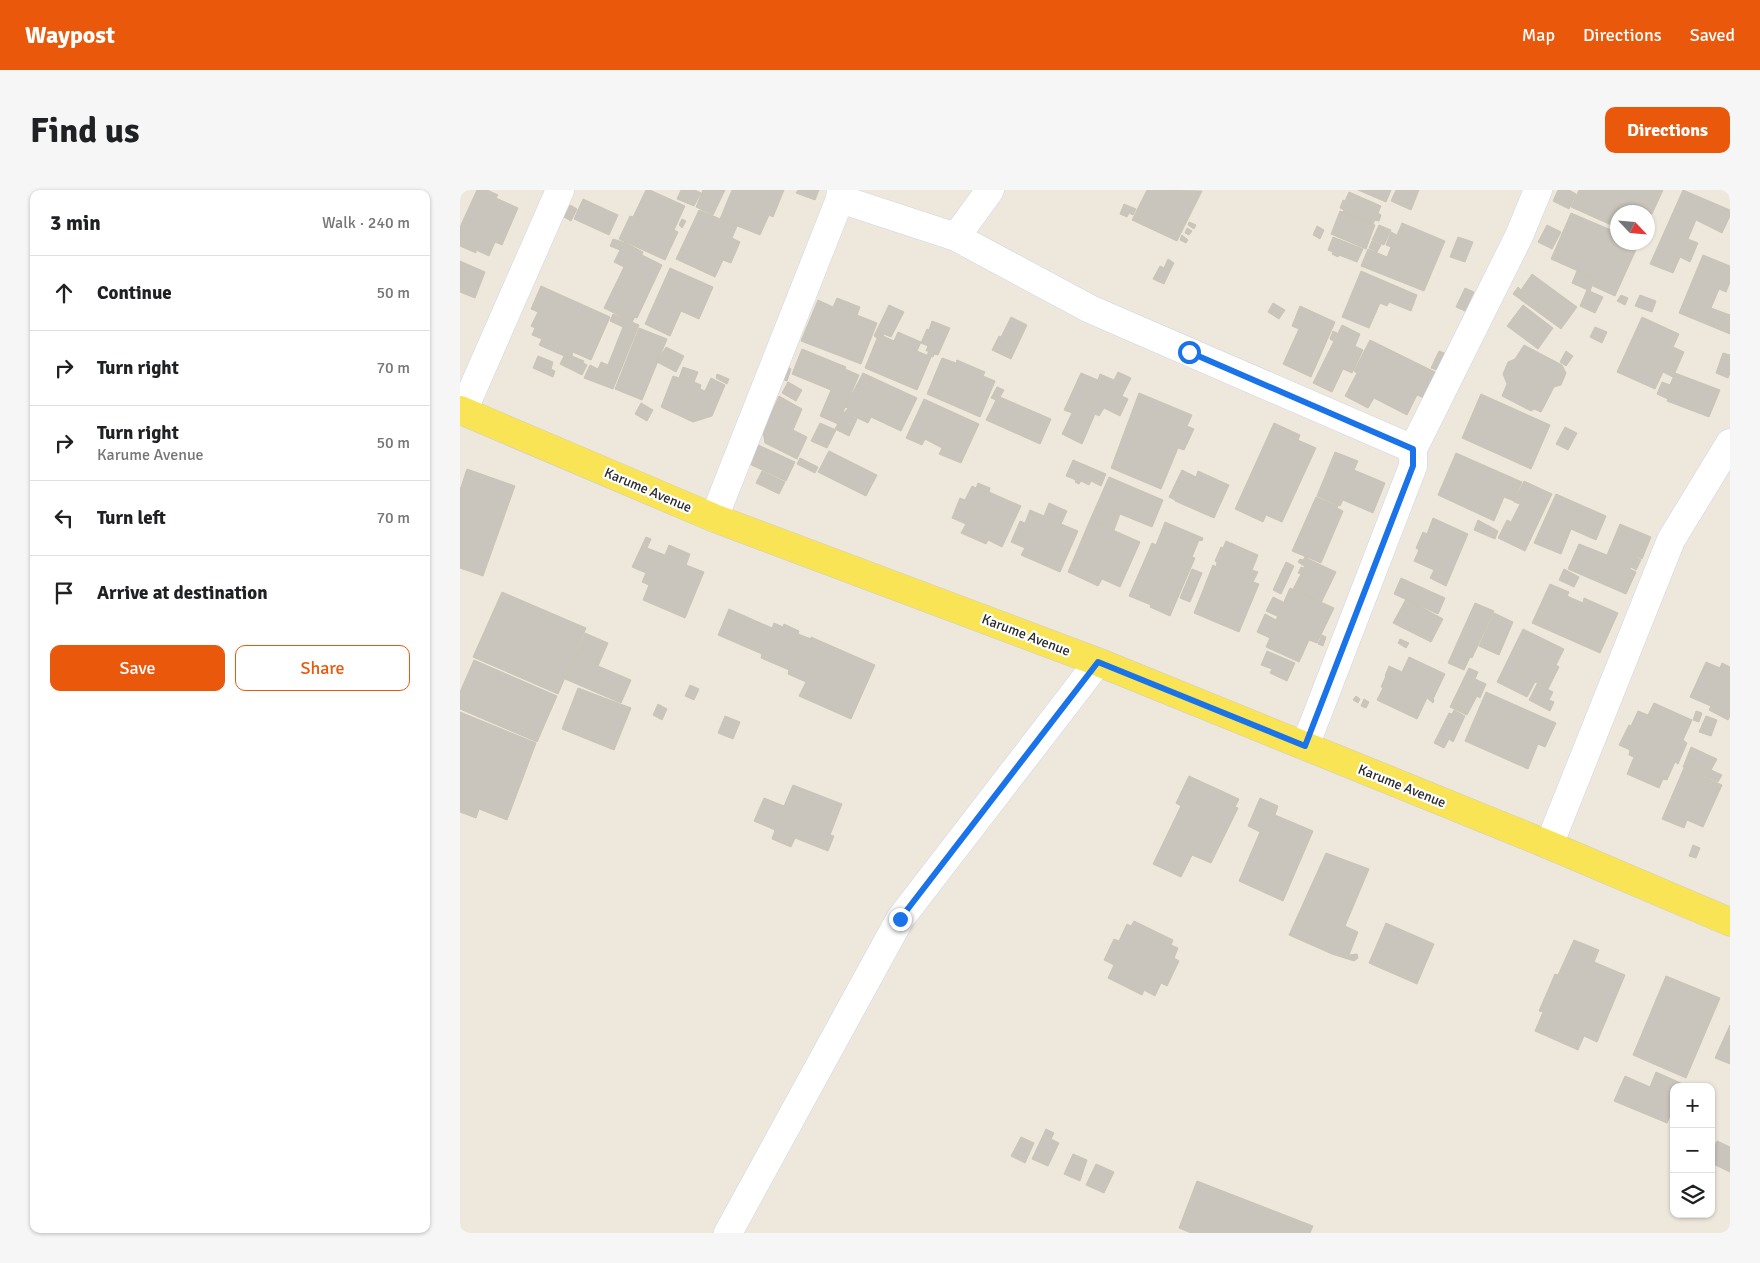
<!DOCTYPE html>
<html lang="en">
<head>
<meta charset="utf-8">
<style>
	body { margin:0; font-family:Signika,sans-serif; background:#f6f6f6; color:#202124 }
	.controls { position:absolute; right:15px; bottom:15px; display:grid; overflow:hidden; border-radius:10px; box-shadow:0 1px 4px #0004 }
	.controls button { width:45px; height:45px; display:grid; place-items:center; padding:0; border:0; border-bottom:1px solid #e0e0e0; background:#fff; color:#202124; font:25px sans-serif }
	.compass { position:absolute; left:1150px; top:15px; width:45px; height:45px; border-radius:50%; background:#fff; box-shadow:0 1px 4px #0004; rotate:116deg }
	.stop { position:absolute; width:15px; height:15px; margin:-11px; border:4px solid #1a73e8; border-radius:50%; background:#fff }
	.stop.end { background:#1a73e8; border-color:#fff; box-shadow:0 1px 5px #0008 }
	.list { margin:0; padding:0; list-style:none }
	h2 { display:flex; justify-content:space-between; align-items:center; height:65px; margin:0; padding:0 20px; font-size:21px }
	h2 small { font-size:16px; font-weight:400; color:#757577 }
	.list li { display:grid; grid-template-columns:32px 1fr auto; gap:15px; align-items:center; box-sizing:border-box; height:75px; padding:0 20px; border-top:1px solid #e0e0e0 }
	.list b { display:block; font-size:19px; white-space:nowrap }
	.list p { margin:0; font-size:16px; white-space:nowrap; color:#757577 }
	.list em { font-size:16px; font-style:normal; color:#757577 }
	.actions { display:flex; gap:10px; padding:15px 20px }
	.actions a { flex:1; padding:11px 0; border:1px solid #ea580c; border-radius:10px; text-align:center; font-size:18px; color:#ea580c }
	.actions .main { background:#ea580c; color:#fff }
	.icon { flex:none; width:28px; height:28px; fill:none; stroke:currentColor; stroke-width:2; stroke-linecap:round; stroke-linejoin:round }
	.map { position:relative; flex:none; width:1270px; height:1043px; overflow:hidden; border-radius:10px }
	header { display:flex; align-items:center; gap:30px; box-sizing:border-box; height:70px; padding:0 25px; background:#ea580c; color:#fff }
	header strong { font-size:24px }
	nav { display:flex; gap:28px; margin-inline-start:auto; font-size:18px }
	.intro { display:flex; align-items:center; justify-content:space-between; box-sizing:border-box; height:120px; padding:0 30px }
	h1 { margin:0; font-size:35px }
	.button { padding:12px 22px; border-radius:10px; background:#ea580c; color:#fff; font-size:18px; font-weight:700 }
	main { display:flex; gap:30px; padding:0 30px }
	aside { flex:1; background:#fff; border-radius:10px; box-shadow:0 1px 4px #0004 }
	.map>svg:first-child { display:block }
	.building { fill:#c9c5bc; stroke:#c9c4b5 }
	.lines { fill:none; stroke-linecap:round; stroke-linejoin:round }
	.minor-casing { stroke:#d1d3e4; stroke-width:29 }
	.major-casing { stroke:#ccc; stroke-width:29 }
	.minor { stroke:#fff; stroke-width:28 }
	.major { stroke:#f9e456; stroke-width:28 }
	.route { stroke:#1a73e8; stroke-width:6 }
	.labels { text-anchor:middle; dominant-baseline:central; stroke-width:4.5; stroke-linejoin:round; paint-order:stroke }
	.street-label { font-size:14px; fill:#2b2b2b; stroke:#fff }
</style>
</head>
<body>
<header>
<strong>Waypost</strong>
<nav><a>Map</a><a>Directions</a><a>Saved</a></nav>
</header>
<div class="intro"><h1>Find us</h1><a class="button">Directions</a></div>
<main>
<aside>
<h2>3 min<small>Walk · 240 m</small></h2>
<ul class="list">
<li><svg class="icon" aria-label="ahead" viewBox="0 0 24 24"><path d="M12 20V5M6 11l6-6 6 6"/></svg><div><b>Continue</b></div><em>50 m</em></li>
<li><svg class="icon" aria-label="right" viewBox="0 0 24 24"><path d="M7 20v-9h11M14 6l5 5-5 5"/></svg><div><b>Turn right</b></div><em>70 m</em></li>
<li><svg class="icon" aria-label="right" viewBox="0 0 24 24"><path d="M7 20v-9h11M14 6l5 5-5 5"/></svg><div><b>Turn right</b><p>Karume Avenue</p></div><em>50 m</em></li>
<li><svg class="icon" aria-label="left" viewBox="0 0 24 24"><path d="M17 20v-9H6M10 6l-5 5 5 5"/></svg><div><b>Turn left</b></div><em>70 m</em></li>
<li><svg class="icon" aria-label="arrive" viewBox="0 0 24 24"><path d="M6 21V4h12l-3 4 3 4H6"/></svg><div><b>Arrive at destination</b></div></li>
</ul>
<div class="actions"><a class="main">Save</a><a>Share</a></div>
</aside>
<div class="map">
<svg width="1270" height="1043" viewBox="0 0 1270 1043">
	<rect width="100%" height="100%" fill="#eee8dc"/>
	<g class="building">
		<polygon points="17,0 27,0 38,5 36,8 58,18 42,55 35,52 29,66 16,60 16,63 0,56 0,37"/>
		<polygon points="186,0 190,0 225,16 214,40 218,42 205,70 159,49 170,26 173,27"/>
		<polygon points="221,0 235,0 241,3 234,16 217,9"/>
		<polygon points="243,0 265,0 253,25 236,17"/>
		<polygon points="272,0 324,0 313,27 309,25 300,45 260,29"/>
		<polygon points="338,0 359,0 355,10 336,3"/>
		<polygon points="687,0 742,1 717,51 672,30"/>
		<polygon points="898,0 931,0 926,12"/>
		<polygon points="936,0 959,0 951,20 931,11"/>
		<polygon points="1098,0 1109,0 1116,4 1109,19 1093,11"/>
		<polygon points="1119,0 1203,0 1192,24 1189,23 1188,26 1188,22 1158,22 1158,38 1111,17"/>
		<polygon points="1223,0 1270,20 1270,26 1262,43 1236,30 1228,49 1238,53 1230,72 1220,67 1213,83 1190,74"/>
		<polygon points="889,2 921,16 918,23 921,25 919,31 915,30 913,34 883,22 884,20 880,18 883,10 885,11"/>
		<polygon points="123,9 158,25 149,45 114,29"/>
		<polygon points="664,14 676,19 673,25 669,23 667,27 660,24"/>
		<polygon points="110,15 117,19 111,31 104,27"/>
		<polygon points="239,20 277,36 272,48 280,52 271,73 263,70 255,87 216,69"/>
		<polygon points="880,21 915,35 906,59 871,44"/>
		<polygon points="1111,23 1158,43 1158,52 1179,53 1155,106 1133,96 1136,89 1091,69"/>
		<polygon points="222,29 226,31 222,38 219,35"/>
		<polygon points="729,32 736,35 734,39 728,35"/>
		<polygon points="942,33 985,51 964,101 901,76 908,59 927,67 931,57 926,55 931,42 937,45"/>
		<polygon points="919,35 931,40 924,55 912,50"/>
		<polygon points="1087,35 1101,42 1092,59 1078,52"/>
		<polygon points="857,36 864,40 860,49 853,45"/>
		<polygon points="727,38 732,41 729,45 725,43"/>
		<polygon points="722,45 728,50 726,53 720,50"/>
		<polygon points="873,47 903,59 897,72 879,65 878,67 872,64 873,62 868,60"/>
		<polygon points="998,47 1013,52 1005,72 990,67"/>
		<polygon points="153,49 163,52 160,60 150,56"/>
		<polygon points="912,51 921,55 917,62 909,58"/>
		<polygon points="164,52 183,62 182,65 202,75 177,128 175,127 172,132 144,118 164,77 154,72"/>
		<polygon points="1243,65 1270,76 1270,92 1266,102 1259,99 1251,118 1270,125 1270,144 1219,123"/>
		<polygon points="708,69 714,73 710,81 704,78"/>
		<polygon points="0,71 25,82 15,108 0,102"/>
		<polygon points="700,76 710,81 704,94 693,89"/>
		<polygon points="210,78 253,97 239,129 221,121 210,146 185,134"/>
		<polygon points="901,81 957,105 951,121 929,112 927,116 920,113 909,138 882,127"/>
		<polygon points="1117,81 1135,89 1130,101 1112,93"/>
		<polygon points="1072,84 1117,117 1101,139 1053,104 1058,97 1061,100"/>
		<polygon points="81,96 150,127 131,170 113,162 111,169 79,155 82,149 72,145 75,138 71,136 78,122 71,119"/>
		<polygon points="1005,98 1014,102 1005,121 996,117"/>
		<polygon points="1127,100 1143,107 1135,123 1120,116"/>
		<polygon points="1161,105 1168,108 1165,115 1157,111"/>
		<polygon points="1180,105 1196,111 1192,122 1175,116"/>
		<polygon points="377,108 400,117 397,125 417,133 401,174 341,151 358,110 373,117"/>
		<polygon points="813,113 825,120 819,129 808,122"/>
		<polygon points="429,115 444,122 431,147 424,144 422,148 418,146 417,148 414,146"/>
		<polygon points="1063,115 1093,138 1078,159 1047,136"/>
		<polygon points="840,116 875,132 851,187 823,174 839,139 832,136"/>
		<polygon points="153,124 179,135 153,199 124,188 130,175 138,179 141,172 148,175 163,137 150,131"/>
		<polygon points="551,127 567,135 551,169 532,160 539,146 541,147"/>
		<polygon points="1182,127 1219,144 1213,157 1224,162 1213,187 1203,182 1195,199 1157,182"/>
		<polygon points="472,131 490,138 478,165 474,164 473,167 467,165 469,161 466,161 468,156 461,153 467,139 469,140"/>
		<polygon points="882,135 900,144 895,156 903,160 892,183 883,179 872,202 853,193"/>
		<polygon points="1135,137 1147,142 1142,153 1130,147"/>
		<polygon points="179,138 207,149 182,210 155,199"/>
		<polygon points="873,141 877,143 873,151 870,149"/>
		<polygon points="438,142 461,152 457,161 471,167 457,200 405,178 418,146 422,148 423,146 434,151"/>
		<polygon points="910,150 977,183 964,208 957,205 947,225 914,208 908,218 885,206 897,183 894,181"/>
		<polygon points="1064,155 1102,175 1106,183 1101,195 1094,197 1081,222 1074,219 1071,221 1042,206 1047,194 1043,184 1048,172 1055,169"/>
		<polygon points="206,157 224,166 216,182 197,172"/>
		<polygon points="342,159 386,177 385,179 399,185 378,234 360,226 371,200 332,184"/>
		<polygon points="979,161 987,164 980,181 971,178"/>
		<polygon points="1106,161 1113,166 1106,176 1100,172"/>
		<polygon points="1263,163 1270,165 1270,183 1268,188 1256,183"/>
		<polygon points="78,166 93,172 91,179 95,181 93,187 73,178"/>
		<polygon points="104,166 110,169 112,166 124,171 123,173 127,175 122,185 100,174"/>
		<polygon points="482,168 496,173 497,170 525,182 523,186 535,191 520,227 467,204"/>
		<polygon points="327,176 331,179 327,191 322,189"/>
		<polygon points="223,177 238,182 234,192 241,195 240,199 245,201 251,188 265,195 252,226 233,232 201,217 213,186 219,188"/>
		<polygon points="658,182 671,188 662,206 668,209 660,226 644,218 639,226 635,224 622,254 602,244 612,223 604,220 621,183 638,190 640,184 654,190"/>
		<polygon points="403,183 457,208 441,241 411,227 408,233 385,222 388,218 385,217"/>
		<polygon points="1215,183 1260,200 1249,227 1207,211 1208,209 1197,204 1202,192 1210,195"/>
		<polygon points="257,184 269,189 267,194 256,188"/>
		<polygon points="328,192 342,200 336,211 322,203"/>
		<polygon points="537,197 544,200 540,207 591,229 580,254 526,230 536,210 531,208"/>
		<polygon points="679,203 732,225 727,236 734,239 724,260 718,258 701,299 651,278"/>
		<polygon points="1021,204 1090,235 1071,279 1002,248"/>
		<polygon points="319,206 342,219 333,240 347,247 337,269 305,253 303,241"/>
		<polygon points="464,209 519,234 501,273 479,264 482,258 465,249 462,255 446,248"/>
		<polygon points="181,213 193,220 187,231 175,224"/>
		<polygon points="384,222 397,229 389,246 375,239"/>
		<polygon points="360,233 376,240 367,258 351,251"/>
		<polygon points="814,233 840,245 838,250 856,258 822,332 806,325 803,332 775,319"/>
		<polygon points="1105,237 1117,243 1108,260 1096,254"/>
		<polygon points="294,253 335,272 326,291 285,272"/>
		<polygon points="369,261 417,285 406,306 358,282"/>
		<polygon points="875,262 898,271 894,280 925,293 913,323 883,310 880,316 857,306"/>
		<polygon points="996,263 1062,292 1054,311 1044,307 1034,331 978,305"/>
		<polygon points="340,268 358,277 355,283 337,274"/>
		<polygon points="613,270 646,284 641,296 631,291 629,295 621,291 619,294 615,292 616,290 606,286"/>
		<polygon points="7,279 55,296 23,386 0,378 0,300"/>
		<polygon points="722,280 736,287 738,281 769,295 754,328 715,311 715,310 709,307"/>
		<polygon points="302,281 325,292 319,304 296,293"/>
		<polygon points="649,287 703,310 692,337 660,324 654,340 630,330"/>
		<polygon points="1064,291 1092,304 1065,361 1038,348 1047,330 1051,332 1060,314 1054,312"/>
		<polygon points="518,293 530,298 529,302 561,316 542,357 528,350 526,354 501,343 506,334 492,328 500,308 505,310 512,296 516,298"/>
		<polygon points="1096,304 1146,326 1136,350 1111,339 1101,364 1074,353"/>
		<polygon points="856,307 878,316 877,318 883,321 861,373 832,361"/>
		<polygon points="589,313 607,321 601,334 618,341 600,382 561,365 565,358 551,352 560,331 565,333 570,320 584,326"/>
		<polygon points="973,328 1008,344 986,396 970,388 974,380 954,371 959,360 956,358 963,342 967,344"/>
		<polygon points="630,330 680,352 660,397 642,389 638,396 608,382"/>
		<polygon points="1018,330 1038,341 1035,349 1014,340"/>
		<polygon points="705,332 743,348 742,351 739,350 732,367 735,368 710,426 690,417 691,415 669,406 692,353 696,355"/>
		<polygon points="1160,334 1191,347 1182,369 1176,366 1170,379 1176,382 1166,404 1108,379 1119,354 1147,365"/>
		<polygon points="186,347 191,349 187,358 205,365 209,355 230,364 226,375 244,382 225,428 183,410 189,395 182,392 186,383 172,377"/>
		<polygon points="766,351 798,365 792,380 798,382 793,392 799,394 779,442 734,423 753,375 756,377 757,372 755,371 761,357 763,358"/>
		<polygon points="845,367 848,368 844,376 838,372 840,369 843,370"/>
		<polygon points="1176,367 1181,370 1176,380 1171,377"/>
		<polygon points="848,369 876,382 861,413 833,399 841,384 838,383 841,377 844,378"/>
		<polygon points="826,372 834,376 821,404 813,400"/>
		<polygon points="732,379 742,383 730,412 720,408"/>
		<polygon points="1104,379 1119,387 1114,397 1099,390"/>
		<polygon points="941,388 985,408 978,424 934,404"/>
		<polygon points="1090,394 1109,402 1107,406 1123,413 1124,408 1158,423 1140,463 1072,433"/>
		<polygon points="830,398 874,418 857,453 849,450 839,472 806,457 810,448 797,442 805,424 816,430"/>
		<polygon points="42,402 126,438 98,504 13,467"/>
		<polygon points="813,407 823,412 817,426 806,421"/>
		<polygon points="946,409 983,429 971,452 933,433"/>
		<polygon points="1015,413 1034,421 1012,468 1010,467 1004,480 988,473"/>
		<polygon points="269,419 312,438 314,433 323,437 324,434 339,441 338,444 351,449 351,447 415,475 391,529 339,506 346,492 328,484 329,480 301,468 302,464 258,445"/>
		<polygon points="1034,423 1053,432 1039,465 1019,456"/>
		<polygon points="1063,439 1104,459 1096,475 1099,477 1088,499 1075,492 1067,507 1037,492"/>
		<polygon points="125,443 148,453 138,476 171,490 161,513 105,489"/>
		<polygon points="862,445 866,447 863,456 858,454"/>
		<polygon points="940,449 949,453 946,458 938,453"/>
		<polygon points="807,461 835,473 827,491 810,483 812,479 801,475"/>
		<polygon points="949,467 985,484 973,509 974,510 973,513 967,508 957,529 917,510 923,498 921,497 926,486 925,486 929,476 942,482"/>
		<polygon points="14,470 97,506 77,552 0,519 0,502"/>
		<polygon points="1246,472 1260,478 1262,473 1270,477 1270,526 1268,530 1249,520 1251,516 1230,507"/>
		<polygon points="1009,478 1018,482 1015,489 1026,494 1020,508 1017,506 1007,525 990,517"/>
		<polygon points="1077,494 1093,502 1089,510 1094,512 1090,521 1069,510"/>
		<polygon points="230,495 239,499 234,510 225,506"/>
		<polygon points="118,498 171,518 154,560 102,539"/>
		<polygon points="1026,502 1096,533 1085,557 1078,554 1068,579 1005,551"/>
		<polygon points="896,506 900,509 898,513 893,510"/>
		<polygon points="904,509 909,512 906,518 901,516"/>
		<polygon points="1194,513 1232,530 1223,550 1227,553 1218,574 1215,572 1207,590 1203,589 1199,598 1167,584 1174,567 1169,565 1170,560 1159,555 1169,535 1171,536 1178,521 1188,525"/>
		<polygon points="198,514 207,519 202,530 193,525"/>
		<polygon points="994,520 1005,526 993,552 989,549 984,558 974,553 989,523 992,524"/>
		<polygon points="1236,521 1242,523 1239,532 1233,530"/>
		<polygon points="0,522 76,553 47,630 19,619 16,628 0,622"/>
		<polygon points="265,526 280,532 273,549 258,543"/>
		<polygon points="1246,526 1257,530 1251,546 1239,542"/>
		<polygon points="1231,557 1257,569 1251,580 1262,585 1258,592 1223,577"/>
		<polygon points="1224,578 1262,595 1243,637 1227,630 1224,638 1202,629"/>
		<polygon points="729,586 779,609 775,617 778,618 751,673 732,665 721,687 693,674 721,616 716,613"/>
		<polygon points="333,595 382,614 370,645 374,646 368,661 335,648 331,657 312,649 315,640 294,631 304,608 324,616"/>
		<polygon points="800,608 818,616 815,625 853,641 823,711 779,691 800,642 788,636"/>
		<polygon points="1233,655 1240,658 1236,668 1229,666"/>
		<polygon points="866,663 909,679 885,736 898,742 889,765 897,764 898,768 894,771 872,764 829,745"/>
		<polygon points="674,731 713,750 711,755 718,758 714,768 719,771 707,796 701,793 695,806 684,800 682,805 648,788 654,775 644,770 654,749 659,751 667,734 671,736"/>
		<polygon points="926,733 974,754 957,794 909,773"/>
		<polygon points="1114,750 1139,760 1134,772 1165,785 1137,852 1124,846 1118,860 1075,841 1083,822 1079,821 1095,784 1098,785"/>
		<polygon points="1206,786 1260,808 1226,888 1173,865"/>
		<polygon points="1270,835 1270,874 1255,868"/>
		<polygon points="1196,882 1223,894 1222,897 1214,897 1214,917 1207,933 1154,911 1165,886 1190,897"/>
		<polygon points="586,939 594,943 591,949 599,953 588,976 572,969"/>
		<polygon points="561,947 574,953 565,973 551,966"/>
		<polygon points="1257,951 1270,957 1270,982 1251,973 1251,964"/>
		<polygon points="613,964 627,970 620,991 604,984"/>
		<polygon points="636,974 654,982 644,1003 626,995"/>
		<polygon points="737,991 853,1036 850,1043 731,1043 719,1038"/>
	</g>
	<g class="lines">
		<defs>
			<g id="minor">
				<polyline points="380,9 496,47 630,119 953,259"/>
				<polyline points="496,47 530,0"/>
				<polyline points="3,221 100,0"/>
				<polyline points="254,328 380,9 381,0"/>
				<polyline points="845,556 953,276 953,259 1059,46 1078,0"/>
				<polyline points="1089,655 1211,350 1270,253"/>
				<polyline points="268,1043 440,729 638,472"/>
			</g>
			<polyline id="major" points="0,220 254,328 638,472 1089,655 1270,732"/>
		</defs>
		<use href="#minor" class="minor-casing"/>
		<use href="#major" class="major-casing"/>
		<use href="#minor" class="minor"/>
		<use href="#major" class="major"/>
	</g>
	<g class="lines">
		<polyline class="route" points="440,729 638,472 845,556 953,276 953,259 729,162"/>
	</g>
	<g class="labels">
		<g class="street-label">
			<text transform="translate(188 300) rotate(23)">Karume Avenue</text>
			<text transform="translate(566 445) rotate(21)">Karume Avenue</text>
			<text transform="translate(942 596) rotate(22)">Karume Avenue</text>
		</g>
	</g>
</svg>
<div class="controls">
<button>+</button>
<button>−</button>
<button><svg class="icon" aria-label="layers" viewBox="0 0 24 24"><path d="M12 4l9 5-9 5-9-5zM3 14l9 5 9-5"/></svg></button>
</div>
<svg class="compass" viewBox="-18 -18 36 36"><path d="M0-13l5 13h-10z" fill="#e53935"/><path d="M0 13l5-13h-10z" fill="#757577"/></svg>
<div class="stop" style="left:729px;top:162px"></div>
<div class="stop end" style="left:440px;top:729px"></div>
</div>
</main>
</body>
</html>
